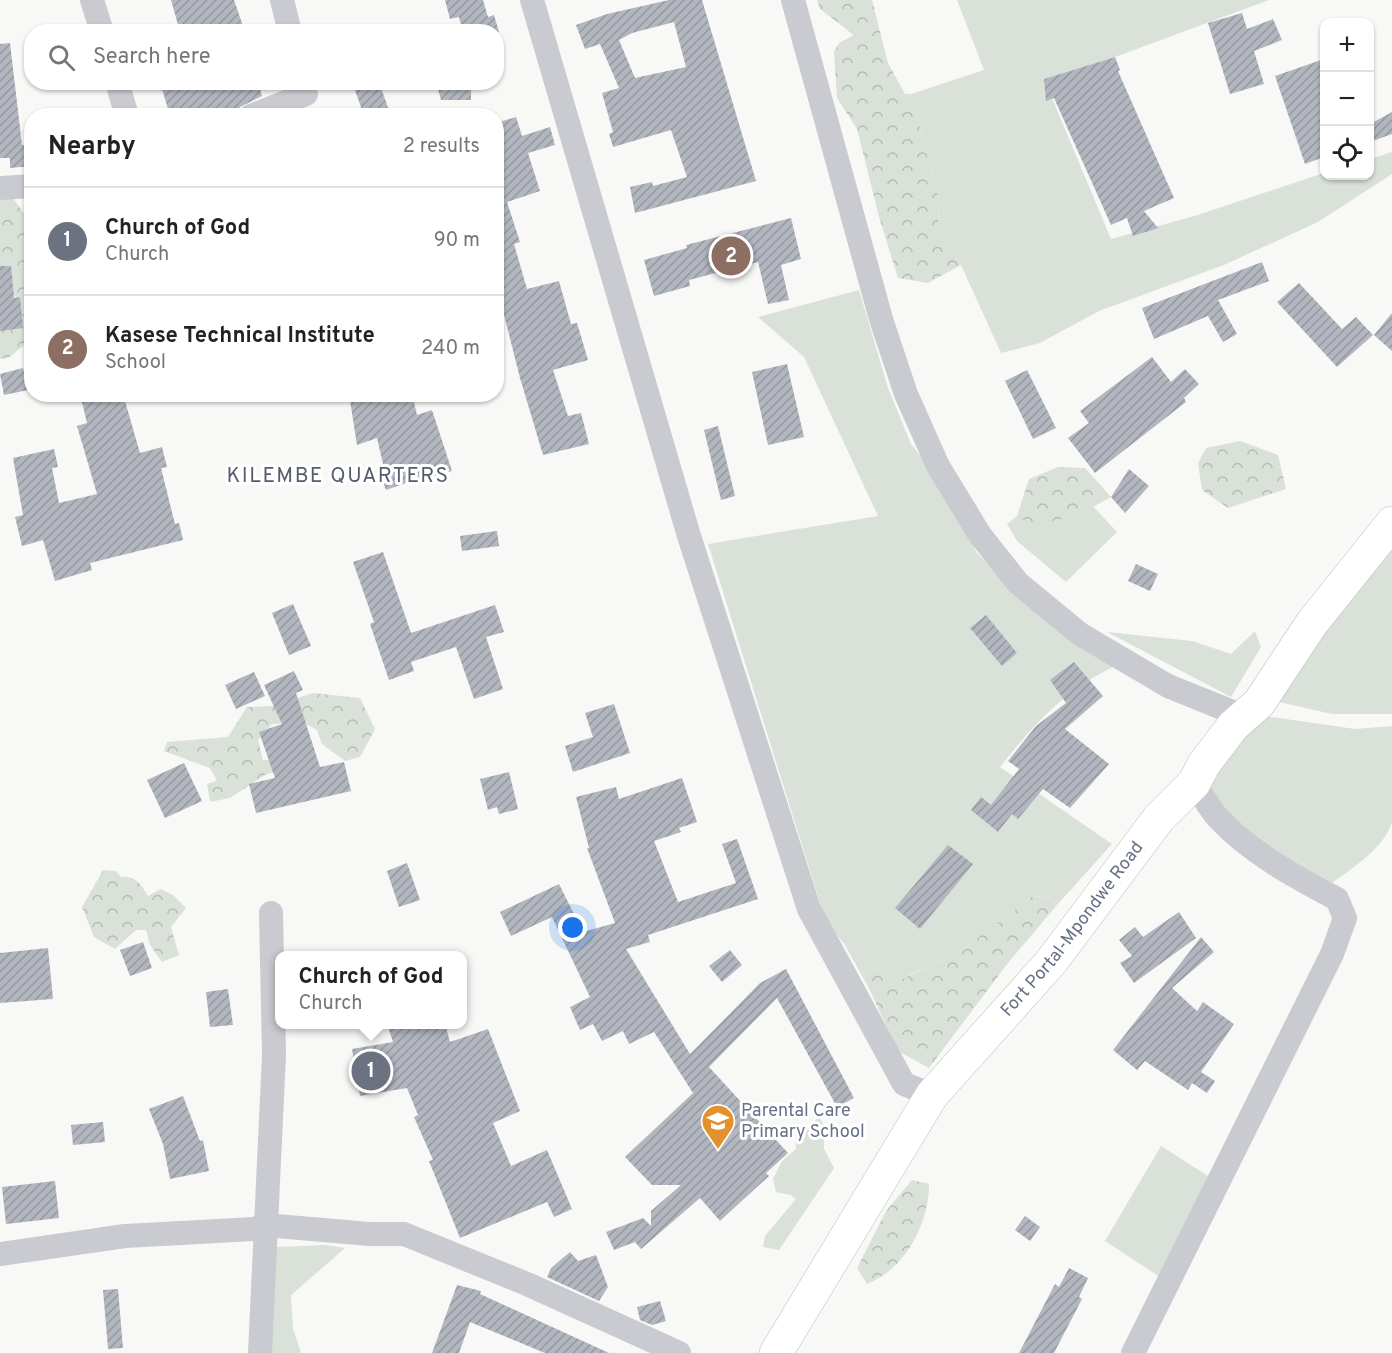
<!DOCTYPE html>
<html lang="en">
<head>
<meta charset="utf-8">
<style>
	body { margin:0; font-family:Overpass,sans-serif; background:#f2f2f2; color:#222 }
	.controls { position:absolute; right:18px; top:18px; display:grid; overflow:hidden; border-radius:12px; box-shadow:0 2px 4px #0004 }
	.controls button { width:54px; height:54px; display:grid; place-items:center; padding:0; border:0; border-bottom:2px solid #e0e0e0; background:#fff; color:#222; font:30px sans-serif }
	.you { position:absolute; left:573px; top:928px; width:21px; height:21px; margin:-15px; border:4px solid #fff; border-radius:50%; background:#1a73e8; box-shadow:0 0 0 9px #1a73e833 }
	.badge { display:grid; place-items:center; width:39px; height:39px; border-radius:50%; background:#785427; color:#fff; font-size:20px; font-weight:700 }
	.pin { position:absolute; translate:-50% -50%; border:3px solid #fff; box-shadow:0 2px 6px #0006 }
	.popup { position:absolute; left:275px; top:951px; width:192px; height:78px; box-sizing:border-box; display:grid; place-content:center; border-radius:12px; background:#fff; filter:drop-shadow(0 2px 4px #0005); font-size:20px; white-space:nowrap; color:#767676 }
	.popup b { font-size:22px; color:#222 }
	.popup::after { content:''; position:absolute; left:50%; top:100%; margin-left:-12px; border:12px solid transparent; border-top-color:#fff }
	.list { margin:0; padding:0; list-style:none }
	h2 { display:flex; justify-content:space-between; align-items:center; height:78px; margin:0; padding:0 24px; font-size:26px }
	h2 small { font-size:20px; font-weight:400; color:#767676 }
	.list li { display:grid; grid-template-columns:39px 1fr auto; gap:18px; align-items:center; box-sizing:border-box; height:108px; padding:0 24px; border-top:2px solid #e0e0e0 }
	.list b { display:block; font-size:22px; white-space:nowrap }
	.list p { margin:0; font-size:20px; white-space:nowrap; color:#767676 }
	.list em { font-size:20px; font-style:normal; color:#767676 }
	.icon { flex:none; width:33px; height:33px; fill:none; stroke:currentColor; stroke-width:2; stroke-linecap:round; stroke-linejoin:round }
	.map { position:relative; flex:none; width:1392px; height:1353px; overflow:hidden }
	.search { position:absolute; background:#fff; box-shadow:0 2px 4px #0004; left:24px; top:24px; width:480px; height:66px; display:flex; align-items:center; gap:15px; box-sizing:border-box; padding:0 21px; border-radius:24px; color:#767676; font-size:22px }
	.panel { position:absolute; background:#fff; box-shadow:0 2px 4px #0004; left:24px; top:108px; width:480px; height:294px; border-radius:24px }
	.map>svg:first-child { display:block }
	.green { fill:#d9e1d8 }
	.forest { fill:url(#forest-crowns) }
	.building { fill:url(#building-hatch); fill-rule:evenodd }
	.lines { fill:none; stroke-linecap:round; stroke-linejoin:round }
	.highway-casing { stroke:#bcbdc1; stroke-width:34 }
	.minor { stroke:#cacbd0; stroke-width:24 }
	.highway { stroke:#fff; stroke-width:33 }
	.labels { text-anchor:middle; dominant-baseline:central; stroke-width:6; stroke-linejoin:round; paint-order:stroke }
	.street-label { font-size:18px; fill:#687087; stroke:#fff }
	.poi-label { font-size:18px; fill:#687087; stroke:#fff; text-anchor:start }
	.quarter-label { font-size:21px; letter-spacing:1.5px; fill:#565c6d; stroke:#fff }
</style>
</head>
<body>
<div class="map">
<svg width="1392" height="1353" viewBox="0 0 1392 1353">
	<defs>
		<pattern id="forest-crowns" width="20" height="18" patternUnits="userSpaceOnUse" patternTransform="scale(1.5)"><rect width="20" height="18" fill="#d9e1d8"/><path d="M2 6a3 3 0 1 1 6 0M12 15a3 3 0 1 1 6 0" fill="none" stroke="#b4bbb5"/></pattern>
		<pattern id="building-hatch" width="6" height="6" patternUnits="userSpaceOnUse" patternTransform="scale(1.5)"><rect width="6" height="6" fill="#b2b6bf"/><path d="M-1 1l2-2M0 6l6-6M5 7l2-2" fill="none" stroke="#9598a1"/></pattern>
	</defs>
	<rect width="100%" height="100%" fill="#f8f9f7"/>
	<g class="green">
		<polygon points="957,0 1269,0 1115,57 1044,79 1111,239 1198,215 1324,173 1370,176 1370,159 1392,152 1392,174 1318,222 1224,265 1099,311 1040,343 1001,353 961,265 938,225 939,199 911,94 984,70"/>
		<path d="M 859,290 L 888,388 L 911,444 L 937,477 L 977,553 L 1019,596 L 1115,666 C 1065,690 1034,724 1000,767 L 1112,844 L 1057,905 L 1048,896 L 1032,897 L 961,951 L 901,979 L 881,968 L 862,973 L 872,994 L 845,945 L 826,922 L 708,544 L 878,516 L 804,357 L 758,317 Z"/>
		<polygon points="1091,504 1117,532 1066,582 1017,541 1007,524 1017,516 1033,526"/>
		<polygon points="1392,539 1392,714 1332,714 1266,699"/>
		<polygon points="1255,631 1261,647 1231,697 1107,632 1192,641 1231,654"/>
		<path d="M 1250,714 L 1355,729 L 1392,726 L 1392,822 C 1384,848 1354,867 1332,883 L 1295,877 L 1199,799 Z"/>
		<polygon points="819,1117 824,1125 824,1149 834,1168 779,1250 763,1247 765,1236 796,1199 791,1195 776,1192 773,1179 782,1161 796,1149 795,1141"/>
		<polygon points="1161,1146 1208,1176 1163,1279 1105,1241"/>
		<polygon points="326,1245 345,1248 291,1295 293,1328 301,1353 259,1353 276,1247"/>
	</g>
	<g class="forest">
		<polygon points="817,0 872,0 888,63 905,94 911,94 939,199 938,225 961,265 928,283 898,278 879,217 857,129 837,98 834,52 839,43 854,35 820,9"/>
		<polygon points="0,192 12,197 32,224 31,340 8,358 0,359 0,330 19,298 10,295 0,305"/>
		<polygon points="1240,441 1278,455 1286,489 1228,508 1202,490 1198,463 1206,448"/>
		<polygon points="1058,467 1085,468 1111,497 1086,511 1033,527 1017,516 1029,479"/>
		<polygon points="313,693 360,698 375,729 360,757 345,761 322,744 317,730 302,722 272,724 258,740 263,760 282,759 293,766 265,775 230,798 210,802 207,784 217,781 210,768 164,751 167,742 228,737 247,707 272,706"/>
		<path d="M 103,870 L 116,871 L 121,877 C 136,875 141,885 148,896 L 161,889 L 173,895 L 186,908 L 171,927 L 179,955 L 162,962 L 150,945 L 146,930 L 136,930 L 115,949 L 94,937 L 82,907 Z"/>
		<polygon points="1048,896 1057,905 1008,963 929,1068 898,1051 862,973 881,968 902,979 961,951 1032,897"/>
		<path d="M 912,1180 L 929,1184 C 929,1224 905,1269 867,1284 L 857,1268 L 886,1211 Z"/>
	</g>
	<g class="building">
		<polygon points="171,0 234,0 245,32 180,32"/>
		<polygon points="445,0 483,0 488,17 494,15 499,32 452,32 452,28 461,25 459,17 450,19"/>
		<path d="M 669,0 L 702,0 L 756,181 L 635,213 L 630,187 L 652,182 L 653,186 L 687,177 L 671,130 L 613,147 L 609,134 L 613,132 L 602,93 L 619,88 L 600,44 L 585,49 L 576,25 L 607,14 ZM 674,22 L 686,67 L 635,78 L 619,40 L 632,33 Z"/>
		<polygon points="1242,13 1247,29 1273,19 1282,40 1254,51 1264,84 1230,94 1208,23"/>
		<polygon points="10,43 22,145 32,144 32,166 10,168 10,158 0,158 0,44"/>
		<polygon points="1115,57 1120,70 1118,71 1174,198 1144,211 1158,228 1133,236 1127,218 1111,225 1054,98 1046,101 1044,79"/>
		<polygon points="1324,59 1324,157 1305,164 1275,76"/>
		<polygon points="160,82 258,82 262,96 240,107 237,116 170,116"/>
		<polygon points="379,82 391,116 364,116 355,90"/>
		<polygon points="436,82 471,82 471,100 441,100"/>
		<polygon points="1392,112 1392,134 1370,142 1370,124"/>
		<polygon points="516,117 522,136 550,127 555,145 528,153 540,191 507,202 520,242 514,244 527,289 559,281 571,324 577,323 588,360 553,370 568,416 581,413 589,444 543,455 520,378 496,283 496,123"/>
		<polygon points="791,218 801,259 781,265 789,300 768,304 758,262 689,280 690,286 654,296 644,260 687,248 686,245"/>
		<polygon points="1262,262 1269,281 1218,300 1237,334 1223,342 1208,316 1154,339 1142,308"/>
		<polygon points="0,266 11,266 14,298 20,297 23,328 0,331"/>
		<polygon points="1299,283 1342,329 1356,317 1373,335 1337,367 1277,302"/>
		<polygon points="1392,313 1392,351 1374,335"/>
		<polygon points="1152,357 1171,382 1185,369 1199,384 1184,398 1186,402 1095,473 1068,438 1089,423 1080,411"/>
		<polygon points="787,364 804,437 768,445 752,372"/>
		<polygon points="23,368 28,390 4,395 0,374"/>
		<polygon points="1027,370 1056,428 1033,439 1005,381"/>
		<polygon points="80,394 123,394 140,453 162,447 167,467 161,468 175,524 179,523 183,540 90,563 92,570 55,581 43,540 22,546 15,517 23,515 13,458 54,449 58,467 52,468 59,503 97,494 77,426 87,423"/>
		<polygon points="349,394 412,394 417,415 432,410 452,471 430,477 429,475 386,490 378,470 384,468 377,438 357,445"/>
		<polygon points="718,426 735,496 721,500 704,430"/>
		<polygon points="1129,469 1149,486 1125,513 1111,497"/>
		<polygon points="497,531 499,546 462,551 460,536"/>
		<polygon points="383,552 411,633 495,605 504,632 486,637 503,689 474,699 456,647 411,662 414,671 389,680 370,624 374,622 353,562"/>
		<polygon points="1136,564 1158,574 1150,591 1128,581"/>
		<polygon points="293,604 311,646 289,655 272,613"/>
		<polygon points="986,615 1017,653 1002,666 970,628"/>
		<polygon points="1074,662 1103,696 1065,729 1109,764 1070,808 1043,789 1018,819 1012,814 998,832 971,810 981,797 991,805 1019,769 1008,761 1036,726 1066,703 1050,680"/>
		<polygon points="294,671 303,690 296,693 320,767 344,762 351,791 256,813 249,784 275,778 259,732 282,724 264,685"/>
		<polygon points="254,672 265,696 236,709 225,685"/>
		<polygon points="614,704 630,753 573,772 565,746 593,737 585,713"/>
		<polygon points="184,763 202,801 165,818 147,780"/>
		<polygon points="509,772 518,809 499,814 497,807 488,810 480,779"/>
		<polygon points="682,778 697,822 679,828 681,832 654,841 678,902 736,883 722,844 737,839 758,899 648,935 650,942 626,949 690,1054 760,983 786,969 854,1098 837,1107 777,998 709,1067 788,1153 766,1173 769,1176 720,1221 700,1198 641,1249 635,1242 614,1250 606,1232 643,1218 651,1226 651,1211 681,1185 652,1185 625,1157 693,1093 654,1032 629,1044 623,1031 602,1041 593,1024 580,1030 570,1007 590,997 552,917 511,936 500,912 559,884 583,932 615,923 587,848 589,848 576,797 616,787 619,799"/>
		<polygon points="948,845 973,864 920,929 895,908"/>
		<polygon points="407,863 420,900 399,907 387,871"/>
		<polygon points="1179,912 1196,938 1134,983 1120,963 1132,956 1119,940 1135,927 1143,937"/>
		<polygon points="1201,937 1214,952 1172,988 1197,1011 1203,1002 1234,1024 1201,1072 1215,1081 1207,1093 1192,1083 1188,1090 1145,1061 1137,1070 1113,1050"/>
		<polygon points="143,942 152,968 130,976 120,950"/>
		<polygon points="48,948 53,999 0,1003 0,953"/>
		<polygon points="730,950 742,965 722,982 709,966"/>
		<polygon points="228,989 233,1025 210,1027 206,992"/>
		<polygon points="387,1024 445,1024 450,1042 488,1029 520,1111 493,1123 511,1166 547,1150 572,1209 554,1217 547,1202 460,1238 429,1161 433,1160 414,1117 418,1115 407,1088 360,1096 352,1049 393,1042"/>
		<polygon points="183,1096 200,1141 203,1140 209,1171 170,1179 163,1144 149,1109"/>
		<polygon points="103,1122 105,1142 73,1145 71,1125"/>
		<polygon points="55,1181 59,1218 6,1224 2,1187"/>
		<polygon points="1025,1216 1040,1227 1030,1241 1015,1230"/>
		<polygon points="570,1252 578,1261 596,1255 608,1287 599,1301 547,1277 551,1268"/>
		<polygon points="1069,1268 1088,1278 1079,1297 1082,1299 1054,1353 1019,1353 1055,1284 1059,1287"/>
		<polygon points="457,1285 481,1291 480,1294 609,1353 545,1353 470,1322 459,1353 432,1353"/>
		<polygon points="118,1289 123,1348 108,1349 103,1290"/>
		<polygon points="660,1301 666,1321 652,1325 640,1320 637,1307"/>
	</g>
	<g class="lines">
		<defs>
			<g id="highway">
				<path id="s1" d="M 776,1353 L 932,1095 L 1051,962 L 1159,818 L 1194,783 L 1204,764 L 1233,726 L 1259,703 L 1312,623 L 1392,523"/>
			</g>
		</defs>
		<use href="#highway" class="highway-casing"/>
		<g class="minor">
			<polyline points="92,0 102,32"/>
			<polyline points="282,0 290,32"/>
			<polyline points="532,0 689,536 809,909 904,1084 932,1095"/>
			<polyline points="793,0 881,319 906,394 938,466 980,535 1018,583 1080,634 1168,686 1235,713 1251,712"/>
			<polyline points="117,82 127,116"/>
			<polyline points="251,116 306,94 303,82"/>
			<polyline points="0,188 32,186"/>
			<polyline points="0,1254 125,1236 254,1229 265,1225 369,1234 404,1234 527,1284 679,1353"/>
			<polyline points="260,1353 274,1055 271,913"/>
			<path d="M 1133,1353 L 1332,954 L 1345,918 L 1337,899 C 1295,877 1251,853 1218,818 C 1209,808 1202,794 1194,783"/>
		</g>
		<use href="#highway" class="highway"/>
	</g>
	<defs>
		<symbol id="school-pin" viewBox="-11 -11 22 30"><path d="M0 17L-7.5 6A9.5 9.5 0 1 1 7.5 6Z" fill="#e2912e" stroke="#fff"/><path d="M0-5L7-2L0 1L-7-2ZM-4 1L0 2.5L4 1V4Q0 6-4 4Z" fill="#fff"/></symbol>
	</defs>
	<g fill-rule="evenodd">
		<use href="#school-pin" x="699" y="1102" width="38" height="52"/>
	</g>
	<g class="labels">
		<g class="street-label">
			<text stroke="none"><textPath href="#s1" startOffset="519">Fort Portal-Mpondwe Road</textPath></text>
		</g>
		<g class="poi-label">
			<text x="741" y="1111">Parental Care<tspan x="741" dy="21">Primary School</tspan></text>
		</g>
		<g class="quarter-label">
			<text x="338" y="476">KILEMBE QUARTERS</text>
		</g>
	</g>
</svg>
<div class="controls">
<button>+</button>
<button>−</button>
<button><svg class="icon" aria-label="locate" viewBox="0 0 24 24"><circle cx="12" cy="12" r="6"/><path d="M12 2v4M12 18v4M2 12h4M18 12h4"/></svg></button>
</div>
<div class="you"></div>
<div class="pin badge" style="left:371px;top:1071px;background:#6b7280">1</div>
<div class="popup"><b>Church of God</b>Church</div>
<div class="pin badge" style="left:731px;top:256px;background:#8d6e63">2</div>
<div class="search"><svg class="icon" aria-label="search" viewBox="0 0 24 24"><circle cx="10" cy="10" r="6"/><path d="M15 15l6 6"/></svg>Search here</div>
<section class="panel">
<h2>Nearby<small>2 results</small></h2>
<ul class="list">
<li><span class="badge" style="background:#6b7280">1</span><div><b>Church of God</b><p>Church</p></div><em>90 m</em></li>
<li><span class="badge" style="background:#8d6e63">2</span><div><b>Kasese Technical Institute</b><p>School</p></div><em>240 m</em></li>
</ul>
</section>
</div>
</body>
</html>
